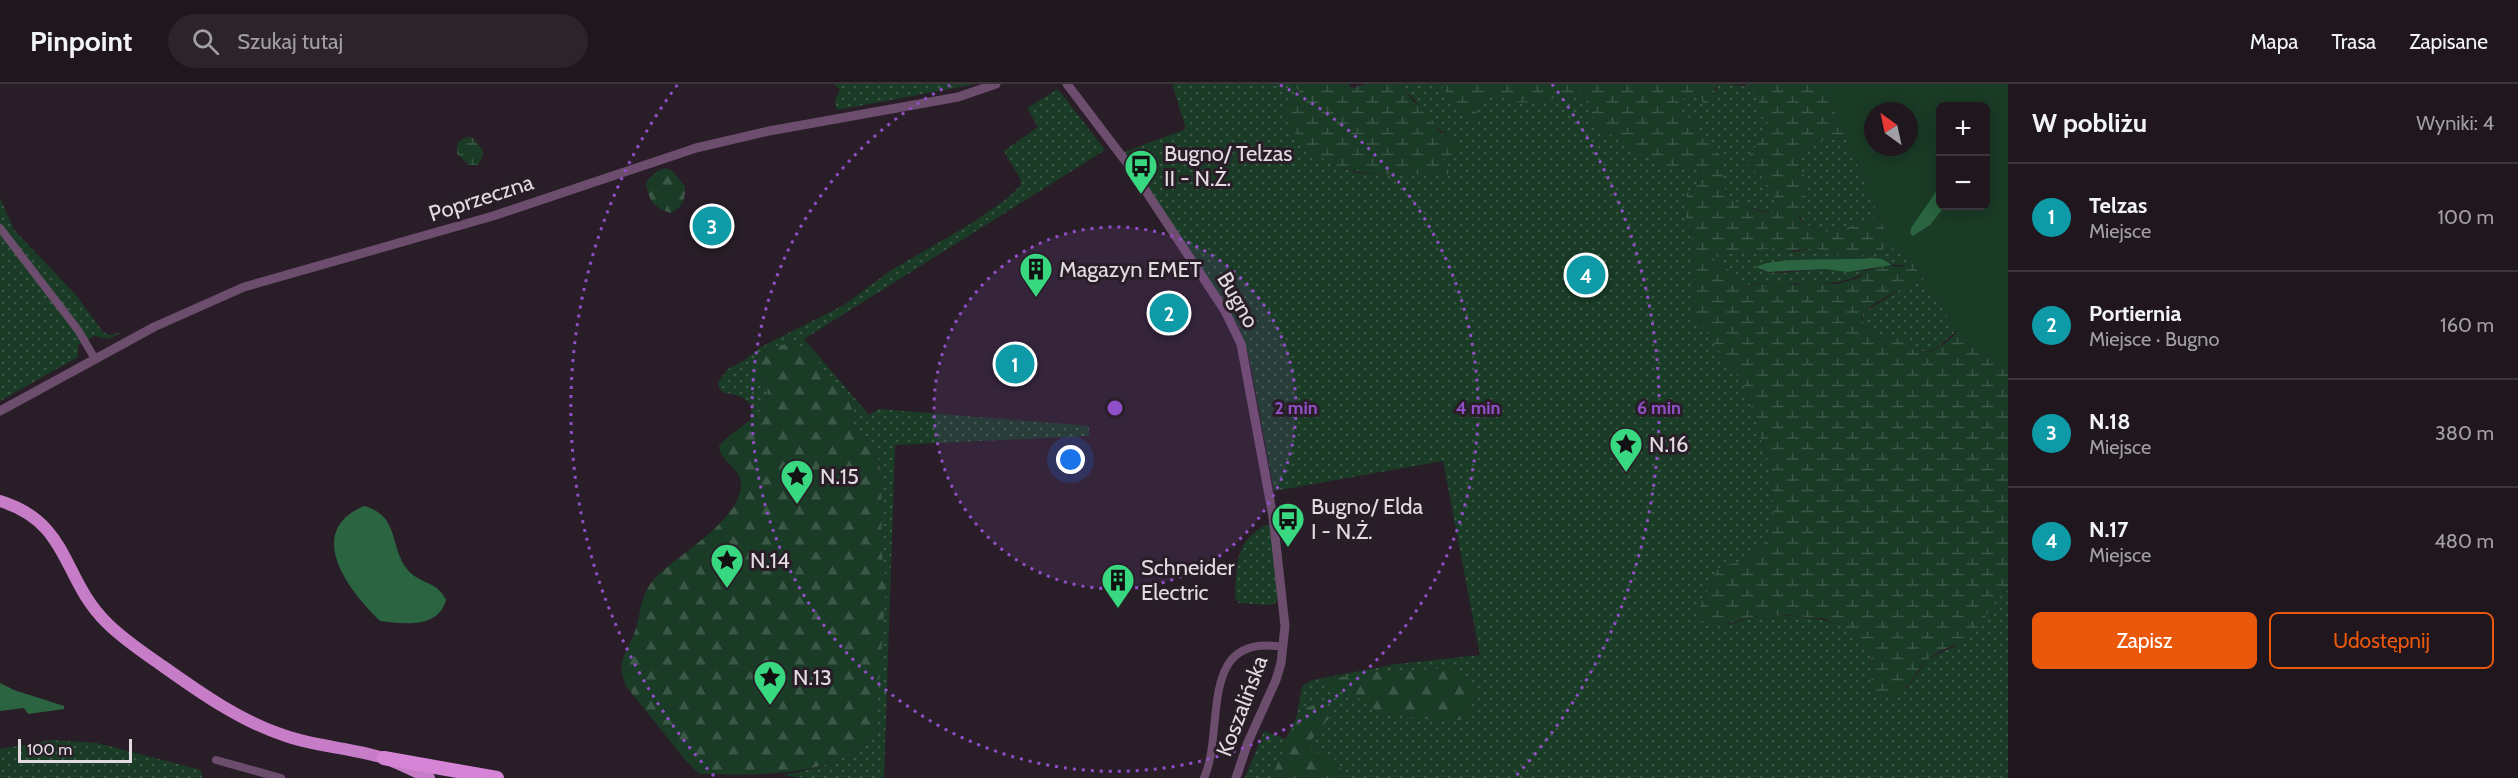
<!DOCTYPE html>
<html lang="pl">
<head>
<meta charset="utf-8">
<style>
	body { margin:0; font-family:Cabin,sans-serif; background:#2c232b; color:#f1f3f6 }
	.controls { position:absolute; right:18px; top:18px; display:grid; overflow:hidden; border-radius:9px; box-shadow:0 3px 15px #0003 }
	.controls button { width:54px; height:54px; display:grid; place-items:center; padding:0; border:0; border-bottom:2px solid #3c353c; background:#1f161e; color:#f1f3f6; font:30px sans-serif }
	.compass { position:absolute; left:1864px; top:18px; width:54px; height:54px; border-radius:50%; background:#1f161e; box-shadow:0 3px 15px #0003; rotate:327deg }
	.scale { position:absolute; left:18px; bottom:15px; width:114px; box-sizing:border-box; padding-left:6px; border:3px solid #e2dbe2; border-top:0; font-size:16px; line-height:21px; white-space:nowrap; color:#e2dbe2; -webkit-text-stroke:4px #291e28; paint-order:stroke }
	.you { position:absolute; left:1071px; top:376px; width:21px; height:21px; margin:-15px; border:4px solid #fff; border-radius:50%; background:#1a73e8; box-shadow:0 0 0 9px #1a73e833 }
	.badge { display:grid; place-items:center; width:39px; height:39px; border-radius:50%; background:#ea580c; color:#fff; font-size:20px; font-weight:700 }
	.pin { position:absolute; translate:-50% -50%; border:3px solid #fff; box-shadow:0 2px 6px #0006 }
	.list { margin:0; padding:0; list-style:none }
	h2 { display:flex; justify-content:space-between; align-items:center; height:78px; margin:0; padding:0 24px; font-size:26px }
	h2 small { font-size:20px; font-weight:400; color:#a19fa4 }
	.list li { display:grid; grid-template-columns:39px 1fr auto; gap:18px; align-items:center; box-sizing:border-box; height:108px; padding:0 24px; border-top:2px solid #3c353c }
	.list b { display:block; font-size:22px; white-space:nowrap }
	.list p { margin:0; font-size:20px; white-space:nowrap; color:#a19fa4 }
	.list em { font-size:20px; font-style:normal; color:#a19fa4 }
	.actions { display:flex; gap:12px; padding:18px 24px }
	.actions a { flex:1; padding:14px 0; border:2px solid #ea580c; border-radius:9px; text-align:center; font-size:21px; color:#ea580c }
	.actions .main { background:#ea580c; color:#fff }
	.icon { flex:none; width:33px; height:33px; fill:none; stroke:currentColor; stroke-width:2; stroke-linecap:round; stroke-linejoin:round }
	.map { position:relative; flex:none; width:2008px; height:694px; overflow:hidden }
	header { display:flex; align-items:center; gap:36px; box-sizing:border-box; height:84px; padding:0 30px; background:#1f161e; border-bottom:2px solid #3c353c }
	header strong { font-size:28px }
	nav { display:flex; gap:33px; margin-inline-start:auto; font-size:21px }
	.search { width:420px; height:54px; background:#2c232b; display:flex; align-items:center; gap:15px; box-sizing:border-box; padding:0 21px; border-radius:33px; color:#a19fa4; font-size:22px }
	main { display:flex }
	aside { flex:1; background:#1f161e }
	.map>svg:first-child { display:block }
	.grass { fill:url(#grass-dots) }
	.forest { fill:url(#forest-firs) }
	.wetland { fill:url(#wetland-marsh) }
	.park { fill:#1a3b26; fill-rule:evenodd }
	.water { fill:#2a6440 }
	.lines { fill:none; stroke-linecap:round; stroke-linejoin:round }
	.minor { stroke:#6d4d6d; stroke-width:8 }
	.tertiary { stroke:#6d4d6d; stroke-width:9 }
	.trunk { stroke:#c77cc7; stroke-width:12 }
	.motorway { stroke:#d684d6; stroke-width:14 }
	.ring { fill:none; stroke:#904fc6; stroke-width:3; stroke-dasharray:3 6 }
	.labels { text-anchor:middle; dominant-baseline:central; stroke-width:6; stroke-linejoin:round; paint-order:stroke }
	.poi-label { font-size:22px; fill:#e2dbe2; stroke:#291e28; text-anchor:start }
	.street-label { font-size:22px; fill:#e2dbe2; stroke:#291e28 }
	.centre { fill:#904fc6; stroke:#291e28; stroke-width:3 }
	.ring-label { font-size:18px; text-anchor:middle; font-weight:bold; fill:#904fc6; stroke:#291e28; stroke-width:6; stroke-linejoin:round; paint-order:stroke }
</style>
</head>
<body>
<header>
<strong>Pinpoint</strong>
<div class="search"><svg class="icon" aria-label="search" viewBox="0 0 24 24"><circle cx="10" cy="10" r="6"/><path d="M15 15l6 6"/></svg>Szukaj tutaj</div>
<nav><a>Mapa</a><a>Trasa</a><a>Zapisane</a></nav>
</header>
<main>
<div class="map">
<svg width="2008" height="694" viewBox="0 0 2008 694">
	<defs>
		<pattern id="grass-dots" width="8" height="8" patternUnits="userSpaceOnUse" patternTransform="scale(1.5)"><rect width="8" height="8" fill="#1a3b26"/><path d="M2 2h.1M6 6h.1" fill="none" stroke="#3b5745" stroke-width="1.8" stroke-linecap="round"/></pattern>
		<pattern id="forest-firs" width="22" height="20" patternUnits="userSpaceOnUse" patternTransform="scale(1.5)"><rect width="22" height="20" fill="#1a3b26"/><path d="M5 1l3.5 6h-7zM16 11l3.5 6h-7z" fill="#3b5745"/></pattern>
		<pattern id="wetland-marsh" width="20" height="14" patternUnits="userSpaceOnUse" patternTransform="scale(1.5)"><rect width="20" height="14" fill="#1a3b26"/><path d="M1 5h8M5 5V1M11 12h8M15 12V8" fill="none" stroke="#3b5745"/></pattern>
	</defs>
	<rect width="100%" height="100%" fill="#291e28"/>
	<g class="grass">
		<polygon points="834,0 976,0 837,26 835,16 840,6"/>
		<path d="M 1172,0 L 1294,0 L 1332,80 L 1357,89 L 1388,91 L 1450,90 L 1442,79 L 1444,73 L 1450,70 L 1453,56 C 1429,42 1419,11 1393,0 L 1441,0 L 1451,18 L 1478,39 L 1476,20 L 1485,11 L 1493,9 L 1531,19 L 1582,9 L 1596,40 L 1610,49 L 1664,82 L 1682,84 L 1695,82 L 1702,88 L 1697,101 L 1687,109 L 1684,128 L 1692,150 L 1695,188 L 1693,230 L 1745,303 L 1770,384 L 1774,425 L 1771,448 L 1760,465 L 1744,477 L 1724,481 L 1717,487 L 1697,529 C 1706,532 1718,539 1728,540 C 1735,540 1750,533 1759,532 C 1791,530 1842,532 1864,558 C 1872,568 1871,581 1871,594 L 1907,604 L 1928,575 L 1953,563 L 1972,549 L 1992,519 L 2008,506 L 2008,694 L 1245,694 L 1264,647 L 1286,655 L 1297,631 L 1302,602 L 1312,596 L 1397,580 L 1480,571 L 1443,377 L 1274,407 L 1250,277 L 1239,243 L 1124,68 L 1186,45 Z"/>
		<path d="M 1718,0 C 1741,0 1765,0 1759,31 L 1767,41 L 1766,47 L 1748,74 L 1749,83 L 1761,91 L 1768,106 L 1774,110 L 1777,124 L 1773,129 L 1744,122 L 1731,115 L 1723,102 L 1718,70 L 1713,66 L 1706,55 L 1700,55 L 1696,38 L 1684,31 L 1680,25 L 1684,12 L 1690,8 L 1714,12 Z"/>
		<path d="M 1876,0 L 1914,25 L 1940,102 L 1924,125 L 1986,122 L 1995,94 L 1967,237 L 1937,264 L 1926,268 L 1912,265 L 1908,255 C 1890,252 1873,255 1862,237 L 1863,229 L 1922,192 L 1907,179 C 1895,185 1885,176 1871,174 L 1769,179 L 1761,186 C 1781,193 1802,185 1822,185 C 1838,185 1853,188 1869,186 C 1825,213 1787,190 1741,203 L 1727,184 L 1714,179 L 1712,175 L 1721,171 L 1774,164 L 1794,168 L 1811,164 L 1826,166 L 1845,174 L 1856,173 L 1882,164 L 1877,118 L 1872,135 L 1829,149 C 1816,146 1801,141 1797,126 L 1806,116 L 1804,91 L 1798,81 L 1803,65 L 1814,58 L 1857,52 L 1873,63 L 1909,63 L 1909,27 L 1873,27 L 1865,38 Z"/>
		<path d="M 1058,5 L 1105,66 L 804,255 L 869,331 L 879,325 L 1089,342 L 1089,352 L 895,361 L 884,694 L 805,694 L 782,691 C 813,686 839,678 866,660 L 881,562 L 886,501 L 881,463 L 882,421 L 879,374 L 874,363 L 853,340 L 852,325 L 846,311 L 833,296 L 779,261 L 765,267 L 755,275 L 759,295 L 767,301 C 769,314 762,329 750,336 L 752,322 C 745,313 734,309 723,309 L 719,304 L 718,298 L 728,285 L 745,276 L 761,263 L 844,221 L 890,187 L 972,139 L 1008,114 L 1021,101 L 1021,96 L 1004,67 L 1038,43 L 1027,24 Z"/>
		<polygon points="0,114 14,146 76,211 103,248 110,251 123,248 108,255 94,252 78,261 78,273 0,317"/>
		<path d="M 723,127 L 729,128 L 733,132 C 733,147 709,158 699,146 C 702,133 710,128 723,127 Z"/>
		<path d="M 1265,441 L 1270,442 L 1278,517 L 1271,521 L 1239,519 L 1235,514 L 1235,508 C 1238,477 1235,459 1265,441 Z"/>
		<polygon points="53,656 97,659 201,686 202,694 0,694 0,665"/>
	</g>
	<g class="forest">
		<path d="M 665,84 L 672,87 L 685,102 C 685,117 683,123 670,129 C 652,122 649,117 646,98 L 656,88 Z"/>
		<path d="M 794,259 L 809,267 L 846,311 L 852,325 L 853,340 L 874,363 L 879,374 L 882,421 L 881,463 L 886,501 L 876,641 C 872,648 869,656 864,661 C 821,694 753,691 700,690 L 687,678 L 626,602 C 616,576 625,573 634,550 C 641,533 639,514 652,498 C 674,471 739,440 741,401 C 742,385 720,378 719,362 C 735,342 772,332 767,301 L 759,295 L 751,284 C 759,266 775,261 794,259 Z"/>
		<polygon points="1455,584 1472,596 1476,612 1468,630 1460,636 1443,637 1380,629 1358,614 1327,602 1325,599 1330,595 1372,588"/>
		<path d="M 1320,618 L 1325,619 L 1334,627 C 1330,637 1302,656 1314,667 C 1320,671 1330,672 1336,676 L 1341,685 L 1342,694 L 1271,694 L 1303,625 Z"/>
	</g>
	<g class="wetland">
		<path d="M 1294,0 L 1348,0 L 1352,4 L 1366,0 L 1393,0 L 1402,4 L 1413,17 L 1427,28 L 1440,48 L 1453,56 L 1457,62 L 1456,69 L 1444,73 L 1442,79 L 1452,90 C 1378,90 1325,102 1281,30 L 1299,8 Z"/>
		<path d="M 1441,0 L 1718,0 L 1715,4 L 1714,17 L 1705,21 L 1696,8 L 1684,12 L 1680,26 L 1684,31 L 1696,38 L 1700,54 L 1711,57 C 1713,69 1719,67 1723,76 C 1725,84 1721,92 1723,100 C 1728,120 1755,127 1773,129 L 1777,124 L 1774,111 L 1768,106 L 1761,91 L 1749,83 L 1748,74 L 1766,47 L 1767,41 L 1759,31 C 1762,15 1756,9 1744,0 L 1847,0 L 1858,52 L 1814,58 L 1803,65 L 1798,81 L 1804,91 L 1806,116 L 1798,126 L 1799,134 C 1826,160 1843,142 1872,135 L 1877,118 L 1895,161 L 1856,173 L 1845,174 L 1826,166 L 1811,164 L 1788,167 L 1774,164 L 1721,171 L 1713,176 L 1714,179 L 1727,184 L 1741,203 L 1782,197 L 1794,201 L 1809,199 L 1838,200 L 1858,194 L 1869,186 L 1886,181 L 1901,183 L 1907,179 L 1914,170 L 1923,192 C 1904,207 1877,213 1861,232 C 1866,255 1891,252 1908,255 L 1912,265 C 1916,266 1922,268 1926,268 C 1958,265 1993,194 2008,169 L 2008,506 C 1990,519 1987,535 1972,550 C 1959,562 1940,564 1927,576 C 1910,593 1914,605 1887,612 L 1875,608 L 1871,594 L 1871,574 L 1864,559 L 1854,550 L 1826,535 L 1787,531 L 1757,532 L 1711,544 L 1701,538 L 1697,529 L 1717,486 L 1724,481 L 1744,477 L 1760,465 L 1771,448 L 1774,425 L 1770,384 L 1745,303 L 1693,230 L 1695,188 L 1692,150 L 1684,128 L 1687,109 L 1697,101 L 1702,88 L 1695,82 L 1682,84 L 1664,82 L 1626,62 L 1596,40 L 1582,9 L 1531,19 L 1517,18 L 1494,9 L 1485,11 L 1476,20 L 1478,40 L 1451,18 Z"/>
		<polygon points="467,53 473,54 483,67 482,74 478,81 469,81 457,70 458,58"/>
	</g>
	<path class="park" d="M 1823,0 L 2008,0 L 2008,288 L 1963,256 L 1912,178 L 1892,164 ZM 1940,22 L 1986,22 L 1986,122 L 1940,122 ZM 1873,27 L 1909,27 L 1909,63 L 1873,63 Z"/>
	<g class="water">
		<polygon points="1940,102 1940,122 1945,122 1930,141 1913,152 1910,149 1911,144"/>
		<path d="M 1871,174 L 1882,175 L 1892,181 L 1848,188 L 1824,185 L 1768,188 L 1756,183 C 1775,172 1845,177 1871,174 Z"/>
		<path d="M 364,422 C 400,432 389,462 407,485 C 418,500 437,496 446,516 C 438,545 404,540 380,537 C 349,507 303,448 364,422 Z"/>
		<polygon points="0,599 14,606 64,622 64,625 28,630 24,624 0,627"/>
	</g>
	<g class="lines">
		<g class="minor">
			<polyline points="0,144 78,246 95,275"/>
			<polyline points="216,676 281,694"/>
			<path d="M 1204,694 C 1226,645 1196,548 1283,563"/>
		</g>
		<g class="tertiary">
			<polyline points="1067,0 1130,83 1225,227 1241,260 1273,433 1285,542 1281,579 1276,596 1248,658 1236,694"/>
			<polyline points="0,327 154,243 244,203 493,132 696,64 769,47 958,13 996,0"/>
		</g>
		<path class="trunk" d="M 0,417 C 71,439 61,494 107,539 C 124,556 144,569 164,583 C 202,610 242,638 286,652 C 318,663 352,664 384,674 C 399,679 414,687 429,694"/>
		<polyline class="motorway" points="384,674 497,694"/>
	</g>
	<circle cx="1115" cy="324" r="181" fill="#904fc6" fill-opacity=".12"/>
	<g class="ring">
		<circle cx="1115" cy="324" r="181"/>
		<path d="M1280 1A363 363 0 1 1 950 1"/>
		<path d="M714 692A544 544 0 0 1 678 0M1552 0A544 544 0 0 1 1516 692"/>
	</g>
	<defs>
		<symbol id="bus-pin" viewBox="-11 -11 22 30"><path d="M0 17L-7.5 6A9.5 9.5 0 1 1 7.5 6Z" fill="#38d880" stroke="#291e28"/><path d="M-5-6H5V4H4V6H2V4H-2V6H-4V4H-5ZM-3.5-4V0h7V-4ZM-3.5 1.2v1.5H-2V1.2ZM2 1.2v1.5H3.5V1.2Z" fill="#111"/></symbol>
		<symbol id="building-pin" viewBox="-11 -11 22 30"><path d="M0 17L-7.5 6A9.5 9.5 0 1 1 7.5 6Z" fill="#38d880" stroke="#291e28"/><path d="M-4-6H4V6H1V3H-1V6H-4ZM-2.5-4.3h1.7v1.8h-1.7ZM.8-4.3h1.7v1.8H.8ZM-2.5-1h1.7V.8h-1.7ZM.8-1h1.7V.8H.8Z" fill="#111"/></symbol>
		<symbol id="sight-pin" viewBox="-11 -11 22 30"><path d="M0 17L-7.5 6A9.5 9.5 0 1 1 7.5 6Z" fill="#38d880" stroke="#291e28"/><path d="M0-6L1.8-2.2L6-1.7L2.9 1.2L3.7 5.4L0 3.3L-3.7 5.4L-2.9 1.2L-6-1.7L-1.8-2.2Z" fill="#111"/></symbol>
	</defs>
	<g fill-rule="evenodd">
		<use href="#bus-pin" x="1122" y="63" width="38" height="52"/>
		<use href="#building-pin" x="1017" y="166" width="38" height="52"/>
		<use href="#sight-pin" x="1607" y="341" width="38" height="52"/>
		<use href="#sight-pin" x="778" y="373" width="38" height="52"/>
		<use href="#bus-pin" x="1269" y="416" width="38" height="52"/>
		<use href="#sight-pin" x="708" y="457" width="38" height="52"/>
		<use href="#building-pin" x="1099" y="477" width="38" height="52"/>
		<use href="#sight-pin" x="751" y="574" width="38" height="52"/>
	</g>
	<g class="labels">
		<g class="poi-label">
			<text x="1164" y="69">Bugno/ Telzas<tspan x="1164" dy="25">II - N.Ż.</tspan></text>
			<text x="1059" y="185">Magazyn EMET</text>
			<text x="1649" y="360">N.16</text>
			<text x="820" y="392">N.15</text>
			<text x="1311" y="422">Bugno/ Elda<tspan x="1311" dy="25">I - N.Ż.</tspan></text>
			<text x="750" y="476">N.14</text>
			<text x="1141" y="483">Schneider<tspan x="1141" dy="25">Electric</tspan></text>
			<text x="793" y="593">N.13</text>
		</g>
		<g class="street-label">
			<text transform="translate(481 114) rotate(-18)">Poprzeczna</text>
			<text transform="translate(1238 216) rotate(60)">Bugno</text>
			<text transform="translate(1242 622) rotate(-69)">Koszalińska</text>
		</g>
	</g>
	<circle cx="1115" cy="324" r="9" class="centre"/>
	<g class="ring-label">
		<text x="1296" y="330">2 min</text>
		<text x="1478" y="330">4 min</text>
		<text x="1659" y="330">6 min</text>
	</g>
</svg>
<div class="controls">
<button>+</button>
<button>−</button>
</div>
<svg class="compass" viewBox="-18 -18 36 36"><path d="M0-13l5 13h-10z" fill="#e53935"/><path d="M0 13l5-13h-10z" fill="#a19fa4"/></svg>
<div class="scale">100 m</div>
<div class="you"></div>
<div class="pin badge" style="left:1015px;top:280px;background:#0f9aa8">1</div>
<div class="pin badge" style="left:1169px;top:229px;background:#0f9aa8">2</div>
<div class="pin badge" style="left:712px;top:142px;background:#0f9aa8">3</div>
<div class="pin badge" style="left:1586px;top:191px;background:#0f9aa8">4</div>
</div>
<aside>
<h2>W pobliżu<small>Wyniki: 4</small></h2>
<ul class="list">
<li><span class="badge" style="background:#0f9aa8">1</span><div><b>Telzas</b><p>Miejsce</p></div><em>100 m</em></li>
<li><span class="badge" style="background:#0f9aa8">2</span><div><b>Portiernia</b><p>Miejsce · Bugno</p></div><em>160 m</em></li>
<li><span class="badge" style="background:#0f9aa8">3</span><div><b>N.18</b><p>Miejsce</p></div><em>380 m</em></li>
<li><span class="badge" style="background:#0f9aa8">4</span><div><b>N.17</b><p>Miejsce</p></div><em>480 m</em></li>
</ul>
<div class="actions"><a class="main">Zapisz</a><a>Udostępnij</a></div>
</aside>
</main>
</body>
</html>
